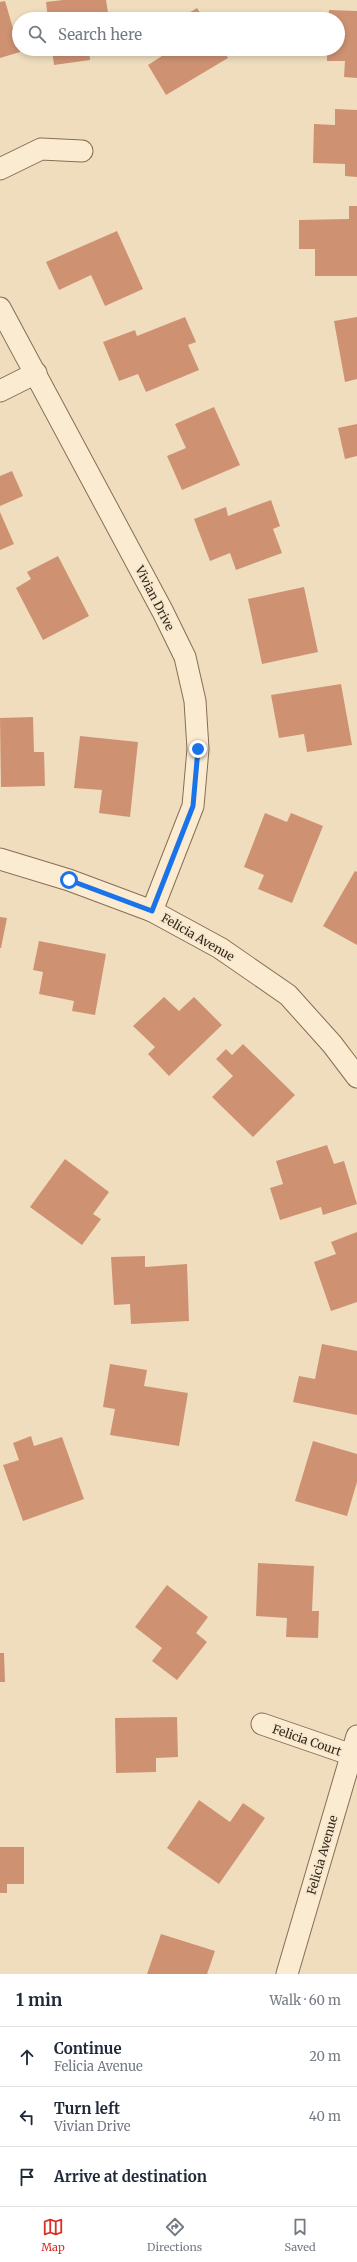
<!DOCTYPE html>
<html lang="en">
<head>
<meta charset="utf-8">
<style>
	body { margin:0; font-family:Merriweather,serif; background:#f6f6f7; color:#1f2937 }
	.stop { position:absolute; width:12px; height:12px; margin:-9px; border:3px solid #1a73e8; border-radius:50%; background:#fff }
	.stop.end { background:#1a73e8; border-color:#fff; box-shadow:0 1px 4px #0008 }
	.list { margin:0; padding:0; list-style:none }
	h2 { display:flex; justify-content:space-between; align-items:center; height:52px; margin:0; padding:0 16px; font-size:17px }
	h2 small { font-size:13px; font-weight:400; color:#747a83 }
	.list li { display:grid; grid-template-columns:26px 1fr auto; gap:12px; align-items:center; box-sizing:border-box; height:60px; padding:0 16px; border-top:1px solid #e0e1e3 }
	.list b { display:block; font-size:15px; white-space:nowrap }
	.list p { margin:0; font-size:13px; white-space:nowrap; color:#747a83 }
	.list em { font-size:13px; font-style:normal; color:#747a83 }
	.icon { flex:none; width:22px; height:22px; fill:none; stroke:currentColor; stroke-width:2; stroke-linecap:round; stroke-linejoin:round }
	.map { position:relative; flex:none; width:357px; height:1974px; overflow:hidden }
	.search { position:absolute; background:#fff; box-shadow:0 2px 6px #0003; left:12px; right:12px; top:12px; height:44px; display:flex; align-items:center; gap:10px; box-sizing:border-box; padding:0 14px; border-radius:22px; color:#747a83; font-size:15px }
	.sheet { height:232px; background:#fff }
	nav { display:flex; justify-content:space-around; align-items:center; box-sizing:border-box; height:56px; border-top:1px solid #e0e1e3; background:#fff; font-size:11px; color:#747a83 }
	nav a { display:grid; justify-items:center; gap:2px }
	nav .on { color:#d93025 }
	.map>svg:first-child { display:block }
	.building { fill:#ce9273 }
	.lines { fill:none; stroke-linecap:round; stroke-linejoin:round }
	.street-casing { stroke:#886d56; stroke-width:23 }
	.street { stroke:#faebd1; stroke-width:21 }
	.route { stroke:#1a73e8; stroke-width:5 }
	.labels { text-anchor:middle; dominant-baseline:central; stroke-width:4; stroke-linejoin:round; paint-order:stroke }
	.street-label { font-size:12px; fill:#36271b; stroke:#f6e8ce }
</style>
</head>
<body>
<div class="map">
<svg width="357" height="1974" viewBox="0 0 357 1974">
	<rect width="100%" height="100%" fill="#efddbe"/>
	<g class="building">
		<polygon points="63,0 106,0 109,19 48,19 46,2"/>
		<polygon points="5,1 20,52 0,58 0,2"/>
		<polygon points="197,8 204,19 179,19"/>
		<polygon points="329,10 357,11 357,78 344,77 345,61 327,61 327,49 338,49 338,19 329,19"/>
		<polygon points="52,49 89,49 90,60 54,65"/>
		<polygon points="158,49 222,49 228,58 166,95 148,65 162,56"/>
		<polygon points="335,109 357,110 357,177 345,176 345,164 313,163 314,124 335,125"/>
		<polygon points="349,206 357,206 357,276 315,276 315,249 299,249 299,220 349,219"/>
		<polygon points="117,231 143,289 105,306 91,275 59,290 46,262"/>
		<polygon points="185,317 196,342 188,345 199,370 146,392 138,374 119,381 103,342 135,330 137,336"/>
		<polygon points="357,317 357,379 345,382 334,321"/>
		<polygon points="214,407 240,465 182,490 167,456 186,448 175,424"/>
		<polygon points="357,424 357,456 345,459 338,428"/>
		<polygon points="12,471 23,496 0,506 0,476"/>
		<polygon points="271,500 280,526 273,529 282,553 236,570 230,553 210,561 194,519 226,507 228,516"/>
		<polygon points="0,512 14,544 0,550"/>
		<polygon points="58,556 89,616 43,640 16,588 31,579 27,572"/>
		<polygon points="304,587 318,652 262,664 248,599"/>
		<polygon points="341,684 352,745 307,752 304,734 279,738 271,695"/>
		<polygon points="33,717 34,752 44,752 45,786 1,787 0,718"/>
		<polygon points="80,736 138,742 130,817 99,813 102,790 74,788"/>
		<polygon points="265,813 287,822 291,813 323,826 292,903 258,889 264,875 244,867"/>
		<polygon points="355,871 357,872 357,945 323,926"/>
		<polygon points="0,917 7,918 1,948 0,948"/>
		<polygon points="39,941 106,954 95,1015 72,1011 74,1001 39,994 43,972 33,970"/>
		<polygon points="164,997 179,1011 194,997 222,1025 169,1076 148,1054 155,1047 133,1026"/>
		<polygon points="243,1044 295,1095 253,1137 212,1097 233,1076 216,1059 226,1049 232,1055"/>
		<polygon points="327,1145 334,1164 344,1161 357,1204 323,1215 321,1207 280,1220 270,1188 283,1184 276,1161"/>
		<polygon points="65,1159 109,1192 93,1214 101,1219 82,1245 30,1207"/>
		<polygon points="357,1232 357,1302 331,1311 314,1262 336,1254 331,1242"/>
		<polygon points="145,1256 145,1267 187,1264 189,1321 131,1324 130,1304 114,1305 111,1257"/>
		<polygon points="322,1344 357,1351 357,1415 293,1402 299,1376 315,1379"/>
		<polygon points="110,1364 147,1370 144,1386 188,1393 179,1446 110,1435 115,1409 103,1407"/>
		<polygon points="31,1436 34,1446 62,1437 84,1499 23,1521 3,1465 19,1460 13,1443"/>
		<polygon points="313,1441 357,1454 357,1482 347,1516 295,1501"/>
		<polygon points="258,1563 314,1566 312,1611 319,1611 318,1638 286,1637 287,1618 256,1616"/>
		<polygon points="167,1585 208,1617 196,1633 207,1642 177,1680 152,1661 162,1648 135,1627"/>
		<polygon points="0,1653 4,1653 5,1682 0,1682"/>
		<polygon points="177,1717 178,1757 156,1758 156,1772 116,1773 115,1718"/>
		<polygon points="199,1800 230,1822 243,1803 265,1818 219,1884 167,1848"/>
		<polygon points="0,1847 24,1847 24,1884 7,1884 7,1893 0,1893"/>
		<polygon points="161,1934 215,1951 207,1974 147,1974"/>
	</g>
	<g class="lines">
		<defs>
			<g id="street">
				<polyline points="0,169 41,149 82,151"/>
				<polyline points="0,308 163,612 185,657 195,701 198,749 193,806 152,911"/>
				<polyline points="0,391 36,373"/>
				<polyline points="0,859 69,880 152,911 220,948 288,995 332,1044 357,1077"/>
				<polyline points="262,1724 352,1755"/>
				<polyline points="287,1974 357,1736"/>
			</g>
		</defs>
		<use href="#street" class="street-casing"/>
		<use href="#street" class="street"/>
	</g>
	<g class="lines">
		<polyline class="route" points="69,880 152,911 193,806 198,749"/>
	</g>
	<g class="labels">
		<g class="street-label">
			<text transform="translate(155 598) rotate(63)">Vivian Drive</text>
			<text transform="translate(198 937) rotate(30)">Felicia Avenue</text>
			<text transform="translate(307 1740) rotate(19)">Felicia Court</text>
			<text transform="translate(322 1855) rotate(-74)">Felicia Avenue</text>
		</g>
	</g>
</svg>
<div class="stop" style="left:69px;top:880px"></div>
<div class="stop end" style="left:198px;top:749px"></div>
<div class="search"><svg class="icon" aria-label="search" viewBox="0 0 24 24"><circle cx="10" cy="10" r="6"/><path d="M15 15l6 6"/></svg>Search here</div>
</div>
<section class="sheet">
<h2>1 min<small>Walk · 60 m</small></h2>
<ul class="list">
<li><svg class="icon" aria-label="ahead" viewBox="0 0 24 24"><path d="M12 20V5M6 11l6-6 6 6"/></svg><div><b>Continue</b><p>Felicia Avenue</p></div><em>20 m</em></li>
<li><svg class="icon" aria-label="left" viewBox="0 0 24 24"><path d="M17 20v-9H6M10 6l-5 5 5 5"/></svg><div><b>Turn left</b><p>Vivian Drive</p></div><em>40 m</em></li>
<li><svg class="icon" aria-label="arrive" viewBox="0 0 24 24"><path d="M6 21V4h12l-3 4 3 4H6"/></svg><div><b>Arrive at destination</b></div></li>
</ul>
</section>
<nav>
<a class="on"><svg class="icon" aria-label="map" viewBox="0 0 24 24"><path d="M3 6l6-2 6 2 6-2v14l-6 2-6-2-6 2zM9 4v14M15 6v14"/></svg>Map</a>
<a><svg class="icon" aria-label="directions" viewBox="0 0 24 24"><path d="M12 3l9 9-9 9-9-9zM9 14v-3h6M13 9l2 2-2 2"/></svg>Directions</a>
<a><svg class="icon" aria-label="saved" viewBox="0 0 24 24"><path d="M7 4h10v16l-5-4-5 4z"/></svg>Saved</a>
</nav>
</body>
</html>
